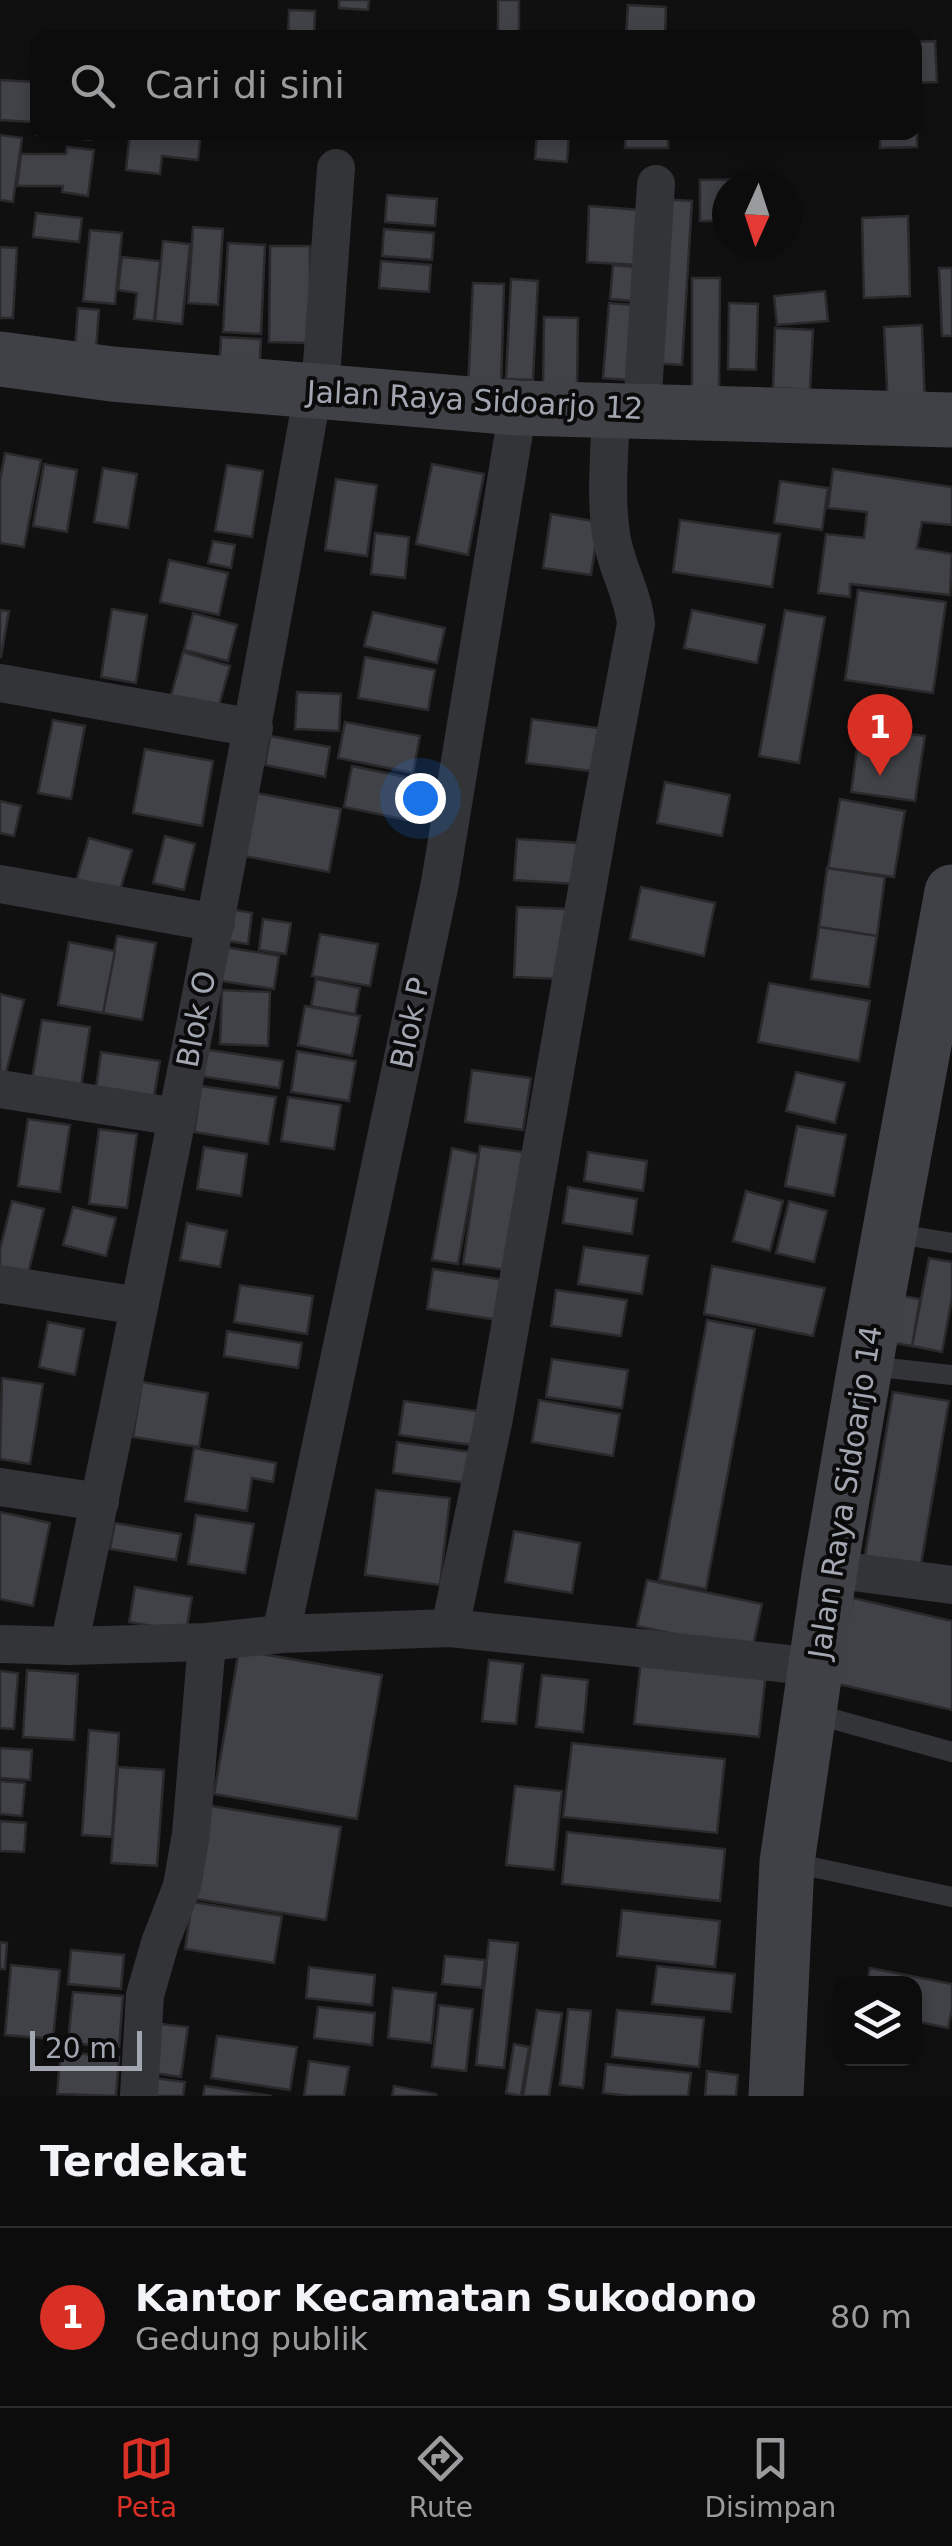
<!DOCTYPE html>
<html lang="id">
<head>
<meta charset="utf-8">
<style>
	body { margin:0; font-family:"DejaVu Sans",sans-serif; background:#151516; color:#f1f3f6 }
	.controls { position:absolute; right:30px; bottom:30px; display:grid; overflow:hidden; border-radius:20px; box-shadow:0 5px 15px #0003 }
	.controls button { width:90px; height:90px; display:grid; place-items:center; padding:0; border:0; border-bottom:2px solid #2c2c2e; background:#0c0c0d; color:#f1f3f6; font:50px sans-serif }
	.compass { position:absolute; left:712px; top:170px; width:90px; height:90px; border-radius:50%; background:#0c0c0d; box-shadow:0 5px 15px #0003; rotate:183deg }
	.scale { position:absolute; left:30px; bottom:25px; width:112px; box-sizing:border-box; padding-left:10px; border:5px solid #a2a6b1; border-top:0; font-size:28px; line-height:35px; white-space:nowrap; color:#a2a6b1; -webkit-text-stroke:8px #0b0b0c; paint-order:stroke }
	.you { position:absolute; left:420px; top:798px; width:35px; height:35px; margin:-25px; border:8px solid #fff; border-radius:50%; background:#1a73e8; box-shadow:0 0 0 15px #1a73e833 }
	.badge { display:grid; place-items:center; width:65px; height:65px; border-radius:50%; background:#d93025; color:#fff; font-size:32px; font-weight:700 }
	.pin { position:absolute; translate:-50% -82px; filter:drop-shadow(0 2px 5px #0008) }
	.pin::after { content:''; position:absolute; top:52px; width:35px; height:30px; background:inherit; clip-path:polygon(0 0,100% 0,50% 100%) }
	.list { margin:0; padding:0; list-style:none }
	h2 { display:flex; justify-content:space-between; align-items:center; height:130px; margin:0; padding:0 40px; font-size:42px }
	h2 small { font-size:32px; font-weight:400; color:#9a9b9d }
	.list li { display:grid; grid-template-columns:65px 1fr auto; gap:30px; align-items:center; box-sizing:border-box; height:180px; padding:0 40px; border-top:2px solid #2c2c2e }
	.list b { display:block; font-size:38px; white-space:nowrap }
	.list p { margin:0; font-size:32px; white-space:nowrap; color:#9a9b9d }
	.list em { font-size:32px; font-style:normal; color:#9a9b9d }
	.icon { flex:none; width:55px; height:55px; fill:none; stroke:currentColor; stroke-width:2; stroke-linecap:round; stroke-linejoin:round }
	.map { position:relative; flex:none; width:952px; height:2096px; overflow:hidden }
	.search { position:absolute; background:#0c0c0d; box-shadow:0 5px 15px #0003; left:30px; right:30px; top:30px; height:110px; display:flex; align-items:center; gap:25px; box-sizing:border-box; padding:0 35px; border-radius:20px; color:#9a9b9d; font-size:38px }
	.sheet { height:310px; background:#0c0c0d }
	nav { display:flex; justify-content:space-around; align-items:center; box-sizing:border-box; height:140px; border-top:2px solid #2c2c2e; background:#0c0c0d; font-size:28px; color:#9a9b9d }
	nav a { display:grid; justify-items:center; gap:5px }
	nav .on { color:#d93025 }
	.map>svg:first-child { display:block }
	.building { fill:#414247; stroke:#2a2a2d; stroke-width:2.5 }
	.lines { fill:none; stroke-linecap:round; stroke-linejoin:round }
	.service { stroke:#333438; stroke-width:20 }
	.minor { stroke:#333438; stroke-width:38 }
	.secondary { stroke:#3f4146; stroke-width:55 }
	.labels { text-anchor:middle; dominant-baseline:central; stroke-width:8; stroke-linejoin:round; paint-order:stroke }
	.street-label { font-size:30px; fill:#a2a6b1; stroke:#0b0b0c }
</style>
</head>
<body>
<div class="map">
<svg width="952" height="2096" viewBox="0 0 952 2096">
	<rect width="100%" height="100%" fill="#101011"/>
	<g class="building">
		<polygon points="339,0 369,0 368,10 339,8"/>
		<rect x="498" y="0" width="21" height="38"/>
		<polygon points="628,5 666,7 665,38 626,38"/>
		<polygon points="289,10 315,11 314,38 288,38"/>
		<polygon points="935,41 937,82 914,83 914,42"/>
		<polygon points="0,80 35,82 32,122 0,120"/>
		<polygon points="914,109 917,109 917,147 880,148 880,132 914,132"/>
		<polygon points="38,127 38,132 90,132 90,140 37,135"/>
		<polygon points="130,132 201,132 198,160 162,156 160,174 126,170"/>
		<polygon points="537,132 569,132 567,162 535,159"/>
		<rect x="625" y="132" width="43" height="16"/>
		<polygon points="0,135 22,138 13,202 0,200"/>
		<polygon points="67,147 94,150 88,196 62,192 63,186 17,186 21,154 66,154"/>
		<polygon points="770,179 770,185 727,185 727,221 700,221 700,180"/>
		<polygon points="387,195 437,199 435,226 385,222"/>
		<polygon points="661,199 692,201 682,365 651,363"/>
		<polygon points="589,206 640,210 637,265 587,262"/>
		<polygon points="36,213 82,218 79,242 33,237"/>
		<polygon points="908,216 910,296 864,298 862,218"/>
		<polygon points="193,227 223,229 218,305 188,303"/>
		<polygon points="384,229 434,233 432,260 382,256"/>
		<polygon points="90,230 122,233 115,304 83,301"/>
		<polygon points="163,241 190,244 182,324 155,321"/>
		<polygon points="228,243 265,245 261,334 223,332"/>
		<polygon points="270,246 310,246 310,343 269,342"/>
		<polygon points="0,247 17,248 13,318 0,318"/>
		<polygon points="122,257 160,261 154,321 134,319 137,293 118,290"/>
		<polygon points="381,261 431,265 429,292 379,288"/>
		<polygon points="613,265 636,267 633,301 610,299"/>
		<polygon points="939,268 952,268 952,336 942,336"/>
		<polygon points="692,278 720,278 719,396 692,396"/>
		<polygon points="511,279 538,281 533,380 506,379"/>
		<polygon points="473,283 504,284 501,389 468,388"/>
		<polygon points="825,291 828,321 777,325 774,296"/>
		<polygon points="609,303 632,305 627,380 603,378"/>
		<polygon points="729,303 758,304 756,370 728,369"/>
		<polygon points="78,308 99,310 95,362 74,361"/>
		<polygon points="544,317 578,318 577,388 543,387"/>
		<polygon points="922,325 925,407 888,408 884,327"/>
		<polygon points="775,328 813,330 810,390 773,388"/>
		<polygon points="221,337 261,339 259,377 219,374"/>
		<polygon points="5,453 41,460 24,547 0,543 0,480"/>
		<polygon points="44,464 77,470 67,532 33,526"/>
		<polygon points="432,464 484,474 468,555 416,544"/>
		<polygon points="227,465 263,471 252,537 215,531"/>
		<polygon points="103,468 137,474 128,528 94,522"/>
		<polygon points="833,469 952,487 952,525 922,522 917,548 952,554 950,595 850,584 850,597 818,593 826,534 864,538 867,512 828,508"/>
		<polygon points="336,479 377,485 367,556 325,550"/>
		<polygon points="780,481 828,488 822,530 774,523"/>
		<polygon points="551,514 599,522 591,575 543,568"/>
		<polygon points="680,520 780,534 772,587 673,572"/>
		<polygon points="375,533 409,537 405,578 371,574"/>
		<polygon points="213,541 235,545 231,568 208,563"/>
		<polygon points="169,560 228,573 219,615 160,602"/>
		<polygon points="858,590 946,602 933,693 845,680"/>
		<polygon points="112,609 147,615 136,683 101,677"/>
		<polygon points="0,610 9,611 1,657 0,657"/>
		<polygon points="692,610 765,625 757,663 684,648"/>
		<polygon points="785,610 825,617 799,763 759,756"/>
		<polygon points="373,612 445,628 437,663 364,646"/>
		<polygon points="193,613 237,625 228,661 184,650"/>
		<polygon points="183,652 230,666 216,716 169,703"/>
		<polygon points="365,657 435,670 428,710 358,698"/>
		<polygon points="297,692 341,694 339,731 295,729"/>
		<polygon points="532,719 605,729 599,772 526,763"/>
		<polygon points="53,720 85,726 71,799 38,793"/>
		<polygon points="345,722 420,736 413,773 338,758"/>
		<polygon points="860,727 925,736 915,801 851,792"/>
		<polygon points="270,736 330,747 325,777 265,765"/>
		<polygon points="145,749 213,761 202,826 133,813"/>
		<polygon points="352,766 415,779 407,820 344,807"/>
		<polygon points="665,782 730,795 722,836 657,823"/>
		<polygon points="256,793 341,809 329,872 244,856"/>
		<polygon points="840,799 905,811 894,877 828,868"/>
		<polygon points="0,801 21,806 14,836 0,833"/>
		<polygon points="165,836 195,844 184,890 153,883"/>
		<polygon points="89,838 132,850 119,894 76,881"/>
		<polygon points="517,839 580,843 576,884 514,880"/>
		<polygon points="827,868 885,877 877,936 819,927"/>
		<polygon points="641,887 715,903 704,956 630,939"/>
		<polygon points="517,907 568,909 564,979 514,977"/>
		<polygon points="225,908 252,913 248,944 220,940"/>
		<polygon points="263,919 291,923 286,954 259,950"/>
		<polygon points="819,927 877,936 869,987 811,979"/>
		<polygon points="320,934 378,944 370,986 312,976"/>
		<polygon points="117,936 156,943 142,1020 103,1013"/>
		<polygon points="69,942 115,951 103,1013 58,1005"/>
		<polygon points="219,946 279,956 274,989 214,980"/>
		<polygon points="316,979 360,988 355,1014 311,1006"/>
		<polygon points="769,983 870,1001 859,1061 758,1042"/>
		<polygon points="222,990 270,992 268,1046 220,1044"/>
		<polygon points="0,994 24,1000 3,1085 0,1084"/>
		<polygon points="305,1006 360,1016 352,1056 298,1045"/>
		<polygon points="42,1020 90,1027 81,1087 32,1079"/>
		<polygon points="203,1049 283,1061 279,1088 199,1076"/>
		<polygon points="297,1051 356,1061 349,1101 291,1092"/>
		<polygon points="101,1052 160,1061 154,1097 96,1088"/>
		<polygon points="472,1070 531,1078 523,1130 465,1122"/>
		<polygon points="796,1072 845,1083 835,1123 786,1111"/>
		<polygon points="201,1086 276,1097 268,1144 194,1132"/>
		<polygon points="288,1097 341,1105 334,1149 281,1141"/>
		<polygon points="28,1119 70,1125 60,1192 18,1186"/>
		<polygon points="797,1126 846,1135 834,1196 785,1186"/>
		<polygon points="99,1129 137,1134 127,1208 89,1204"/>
		<polygon points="480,1146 530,1153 513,1271 463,1264"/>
		<polygon points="204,1147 247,1154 241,1196 197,1189"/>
		<polygon points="452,1148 478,1154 458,1264 432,1260"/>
		<polygon points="588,1152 647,1161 643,1191 584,1181"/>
		<polygon points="568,1187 637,1199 632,1234 563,1223"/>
		<polygon points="746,1191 783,1201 770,1251 733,1241"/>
		<polygon points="12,1201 44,1209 26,1282 0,1276 0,1249"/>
		<polygon points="789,1201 827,1211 814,1262 776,1253"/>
		<polygon points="73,1207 116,1218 106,1256 63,1245"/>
		<polygon points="187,1223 227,1231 220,1267 180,1260"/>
		<polygon points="584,1247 648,1256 642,1294 578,1284"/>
		<polygon points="929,1258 952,1262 952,1298 942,1352 912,1346"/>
		<polygon points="712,1266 825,1288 813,1336 704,1314"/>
		<polygon points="433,1269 505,1280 498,1320 427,1309"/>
		<polygon points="240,1285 313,1296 307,1334 234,1322"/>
		<polygon points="556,1290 627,1300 621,1336 551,1326"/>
		<polygon points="891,1294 920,1299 912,1346 883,1341"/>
		<polygon points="707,1320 755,1329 706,1589 659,1580"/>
		<polygon points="48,1322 84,1329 75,1375 39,1367"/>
		<polygon points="227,1331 302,1343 298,1368 224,1356"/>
		<polygon points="552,1359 628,1370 622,1408 546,1397"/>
		<polygon points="2,1378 43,1384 30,1464 0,1459"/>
		<polygon points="142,1382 208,1393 199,1447 133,1437"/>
		<polygon points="893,1392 949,1401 920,1570 864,1561"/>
		<polygon points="539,1400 620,1414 613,1456 532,1442"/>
		<polygon points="404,1401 477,1411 472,1445 399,1435"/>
		<polygon points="397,1442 471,1452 467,1483 393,1473"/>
		<polygon points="194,1448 276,1463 273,1482 252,1478 247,1511 185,1501"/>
		<polygon points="376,1490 450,1498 440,1585 365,1575"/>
		<polygon points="0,1512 50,1523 33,1606 0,1599"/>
		<polygon points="196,1515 254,1524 245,1573 188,1564"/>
		<polygon points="115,1523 181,1534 176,1560 110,1549"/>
		<polygon points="514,1531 580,1543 572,1593 505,1582"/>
		<polygon points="647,1580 762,1604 752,1651 637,1626"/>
		<polygon points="135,1587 192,1597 186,1632 129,1622"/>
		<polygon points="853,1598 952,1621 952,1710 834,1683"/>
		<polygon points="239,1650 382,1675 357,1819 214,1794"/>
		<polygon points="641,1659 766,1672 759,1737 634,1724"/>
		<polygon points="489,1660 523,1664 516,1724 482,1721"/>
		<polygon points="27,1670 78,1674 74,1740 23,1737"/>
		<polygon points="0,1671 18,1673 14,1729 0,1728"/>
		<polygon points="542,1675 588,1680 583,1732 536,1727"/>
		<polygon points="89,1730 119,1733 112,1837 82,1835"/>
		<polygon points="572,1743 725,1759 717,1833 563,1817"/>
		<polygon points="0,1748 32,1750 30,1780 0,1778"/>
		<polygon points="118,1767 164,1770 157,1866 111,1863"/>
		<polygon points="0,1781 25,1783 22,1816 0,1814"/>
		<polygon points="515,1786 562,1791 554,1870 506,1865"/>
		<polygon points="211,1806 341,1827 326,1920 196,1899"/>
		<polygon points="0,1821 26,1823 24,1852 0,1851"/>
		<polygon points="567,1832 725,1849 720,1901 562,1884"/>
		<polygon points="192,1902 282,1916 274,1963 185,1949"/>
		<polygon points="622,1910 720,1921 715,1967 617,1956"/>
		<polygon points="489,1940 518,1943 504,2068 476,2065"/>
		<polygon points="0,1942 7,1943 5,1969 0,1969"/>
		<polygon points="71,1950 124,1955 121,1989 68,1984"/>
		<polygon points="445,1956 485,1960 482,1988 442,1984"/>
		<polygon points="11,1965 60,1970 53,2039 5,2035"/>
		<polygon points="657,1966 735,1974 731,2012 652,2004"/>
		<polygon points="309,1967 375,1975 372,2005 306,1998"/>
		<polygon points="870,1968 952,1984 952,2009 948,2028 914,2021 914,1984 867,1984"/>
		<polygon points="393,1988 436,1993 431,2043 388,2038"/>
		<polygon points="73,1992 123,1996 119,2047 68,2043"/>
		<polygon points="439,2005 473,2009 466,2071 432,2067"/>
		<polygon points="318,2007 375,2013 372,2045 314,2038"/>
		<polygon points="568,2009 591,2011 583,2088 560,2085"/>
		<polygon points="537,2010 562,2013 549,2096 523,2096"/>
		<polygon points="617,2010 704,2018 699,2067 612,2057"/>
		<polygon points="161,2024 188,2027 181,2077 154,2073"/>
		<polygon points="217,2036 297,2047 290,2090 211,2078"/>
		<polygon points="514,2044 529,2047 521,2096 506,2093"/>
		<polygon points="61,2052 119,2057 116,2096 57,2094"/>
		<polygon points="309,2061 349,2067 344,2096 304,2096"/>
		<polygon points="606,2064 691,2073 688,2096 630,2096 603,2093"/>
		<polygon points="707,2071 738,2075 736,2096 705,2096"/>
		<polygon points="154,2078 185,2082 183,2096 151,2096"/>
		<polygon points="205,2086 272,2096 203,2096"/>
		<polygon points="394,2086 436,2094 436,2096 392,2096"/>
	</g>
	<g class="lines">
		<g class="service">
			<polyline points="892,1233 952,1243"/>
			<polyline points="869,1366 952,1375"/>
			<polyline points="811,1713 952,1752"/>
			<polyline points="789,1862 952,1897"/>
		</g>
		<g class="minor">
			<polyline points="320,391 336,168"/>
			<polyline points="642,410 656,184"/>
			<polyline points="0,683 254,728"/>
			<polyline points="0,884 216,923"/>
			<polyline points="0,1089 177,1117"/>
			<polyline points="0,1284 139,1306"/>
			<polyline points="0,1487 100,1502"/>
			<polyline points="830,1569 952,1585"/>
			<path d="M 450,1628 L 494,1418 L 600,816 L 636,624 C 633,593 615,565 611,534 C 605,493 610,450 611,409"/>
			<polyline points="281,1634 440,883 518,408"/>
			<polyline points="0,1644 69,1646 207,1642 281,1634 450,1628 817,1667"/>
			<path d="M 69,1646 C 157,1229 239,811 313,391"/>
			<polyline points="139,2096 145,1995 160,1943 182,1886 191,1834 207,1642"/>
		</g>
		<g class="secondary">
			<polyline points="0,359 112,374 518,408 952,420"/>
			<polyline points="776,2096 787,1862 830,1569 865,1366 952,892"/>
		</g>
	</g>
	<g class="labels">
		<g class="street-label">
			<text transform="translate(475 400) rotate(3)">Jalan Raya Sidoarjo 12</text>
			<text transform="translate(196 1019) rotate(-79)">Blok O</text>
			<text transform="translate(410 1023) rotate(-78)">Blok P</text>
			<text transform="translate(845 1492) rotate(-81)">Jalan Raya Sidoarjo 14</text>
		</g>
	</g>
</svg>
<div class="controls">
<button><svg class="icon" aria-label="layers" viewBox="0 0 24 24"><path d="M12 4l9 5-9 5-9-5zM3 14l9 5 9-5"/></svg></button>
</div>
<svg class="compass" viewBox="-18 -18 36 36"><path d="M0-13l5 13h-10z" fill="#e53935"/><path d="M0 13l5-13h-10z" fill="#9a9b9d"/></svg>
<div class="scale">20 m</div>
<div class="you"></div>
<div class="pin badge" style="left:880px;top:776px">1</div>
<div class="search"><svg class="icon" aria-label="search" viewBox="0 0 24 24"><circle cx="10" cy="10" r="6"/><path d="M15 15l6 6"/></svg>Cari di sini</div>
</div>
<section class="sheet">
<h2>Terdekat<small></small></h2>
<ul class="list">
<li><span class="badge">1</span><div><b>Kantor Kecamatan Sukodono</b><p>Gedung publik</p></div><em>80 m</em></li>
</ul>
</section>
<nav>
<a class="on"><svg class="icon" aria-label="map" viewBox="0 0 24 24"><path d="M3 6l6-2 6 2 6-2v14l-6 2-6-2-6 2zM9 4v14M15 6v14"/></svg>Peta</a>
<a><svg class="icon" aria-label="directions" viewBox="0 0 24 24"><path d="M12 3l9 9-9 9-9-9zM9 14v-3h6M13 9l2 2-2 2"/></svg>Rute</a>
<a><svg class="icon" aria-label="saved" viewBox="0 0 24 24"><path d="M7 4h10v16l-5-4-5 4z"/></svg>Disimpan</a>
</nav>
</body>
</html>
